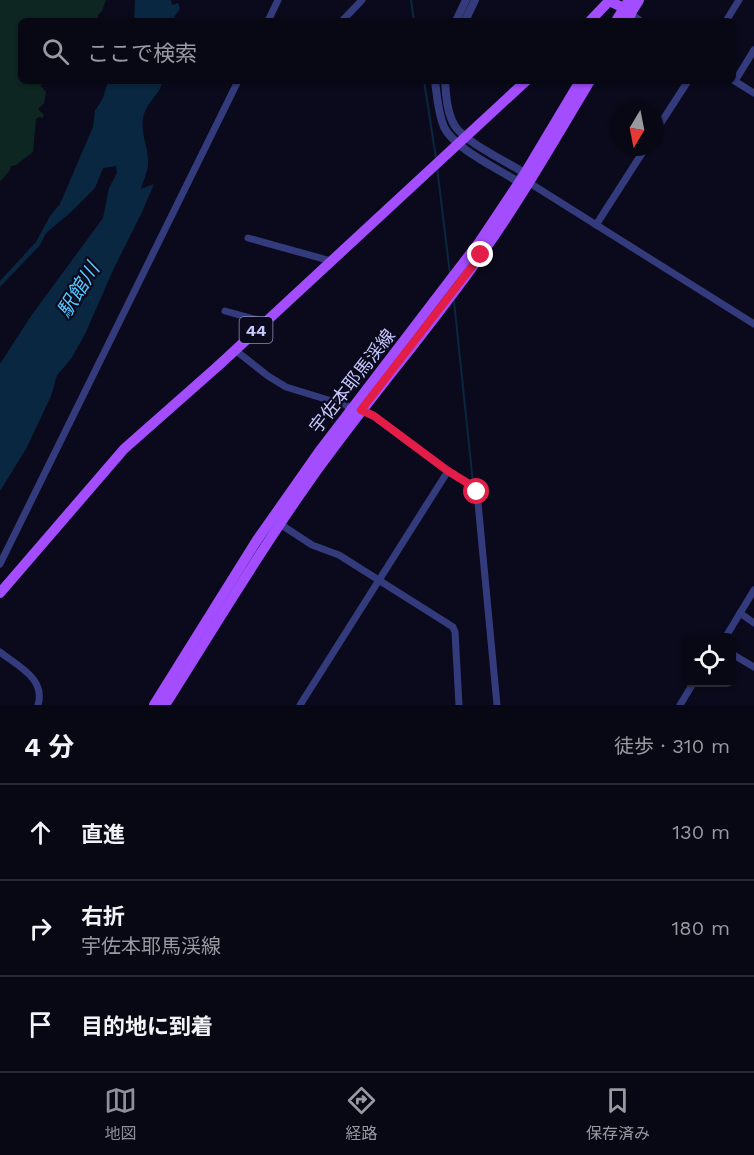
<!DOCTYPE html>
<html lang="ja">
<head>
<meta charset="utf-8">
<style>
	body { margin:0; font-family:"Work Sans","Noto Sans JP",sans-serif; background:#11111e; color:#f1f3f6 }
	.controls { position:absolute; right:18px; bottom:18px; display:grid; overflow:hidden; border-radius:9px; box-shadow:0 2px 4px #0004 }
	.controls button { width:54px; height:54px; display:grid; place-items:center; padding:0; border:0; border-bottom:2px solid #292934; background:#080815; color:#f1f3f6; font:30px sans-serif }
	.compass { position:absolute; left:610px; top:102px; width:54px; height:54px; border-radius:50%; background:#080815; box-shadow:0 2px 4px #0004; rotate:190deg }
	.stop { position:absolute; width:18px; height:18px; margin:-14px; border:4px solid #e11d48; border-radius:50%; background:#fff }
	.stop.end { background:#e11d48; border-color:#fff; box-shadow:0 2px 6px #0008 }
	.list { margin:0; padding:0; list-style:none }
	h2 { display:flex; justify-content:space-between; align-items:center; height:78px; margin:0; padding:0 24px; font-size:26px }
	h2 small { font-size:20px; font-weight:400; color:#989aa0 }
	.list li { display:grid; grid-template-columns:39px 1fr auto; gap:18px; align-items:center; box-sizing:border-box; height:96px; padding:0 24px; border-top:2px solid #292934 }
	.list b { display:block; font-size:22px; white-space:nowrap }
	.list p { margin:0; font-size:20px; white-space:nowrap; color:#989aa0 }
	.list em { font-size:20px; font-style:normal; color:#989aa0 }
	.icon { flex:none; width:33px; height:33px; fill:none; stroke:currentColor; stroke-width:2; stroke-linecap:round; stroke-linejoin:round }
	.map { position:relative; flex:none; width:754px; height:705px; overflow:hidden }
	.search { position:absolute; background:#080815; box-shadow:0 2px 4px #0004; left:18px; right:18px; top:18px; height:66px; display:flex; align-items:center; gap:15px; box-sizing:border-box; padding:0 21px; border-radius:9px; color:#989aa0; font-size:22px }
	.sheet { height:366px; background:#080815 }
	nav { display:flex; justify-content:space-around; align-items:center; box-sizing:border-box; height:84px; border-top:2px solid #292934; background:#080815; font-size:16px; color:#989aa0 }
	nav a { display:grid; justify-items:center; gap:3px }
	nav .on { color:#8c9099 }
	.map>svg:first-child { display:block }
	.green { fill:#0d2622 }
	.water { fill:#0a2741 }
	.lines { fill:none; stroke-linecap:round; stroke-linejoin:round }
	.stream { stroke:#0a2741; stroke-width:2 }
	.minor { stroke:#333b7d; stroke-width:7 }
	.tertiary { stroke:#333b7d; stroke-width:8 }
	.primary { stroke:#a44dff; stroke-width:10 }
	.route { stroke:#e11d48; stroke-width:8 }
	.labels { text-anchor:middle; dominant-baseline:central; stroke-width:4.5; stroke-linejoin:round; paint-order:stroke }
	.shield { fill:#0b0a1c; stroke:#8e8ebb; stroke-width:1.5 }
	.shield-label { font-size:16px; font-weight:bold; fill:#c6c7ff }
	.street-label { font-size:18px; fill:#c6c7ff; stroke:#0b0a1c }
	.water-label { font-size:20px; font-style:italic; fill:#54c7ff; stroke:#0b0a1c }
</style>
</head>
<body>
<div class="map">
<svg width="754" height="705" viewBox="0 0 754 705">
	<rect width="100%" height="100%" fill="#0b0a1c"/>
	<polygon class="green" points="0,0 106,0 102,11 98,15 98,21 21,21 21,81 45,81 41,86 46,92 44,103 38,109 44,115 43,118 39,117 36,119 33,152 16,165 11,166 10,170 0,182"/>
	<g class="water">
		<polygon points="135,0 171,0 172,5 178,3 180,9 174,17 174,21 134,21"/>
		<path d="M 108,81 L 163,81 C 160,94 148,101 144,114 C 139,131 148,145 148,161 C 149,170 143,180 141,189 L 154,184 L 142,212 L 113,270 L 86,332 L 71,359 L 57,375 L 51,396 L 26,449 L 0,491 L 0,364 L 31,316 L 103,218 L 109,188 L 117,173 L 116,166 L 103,168 L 95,188 L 71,212 L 46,233 L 40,245 L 0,287 L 0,281 L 36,242 L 50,216 L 60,204 L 93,127 L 95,111 L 103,98 Z"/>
	</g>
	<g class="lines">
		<g class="stream">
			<polyline points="411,0 414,21"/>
			<polyline points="424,81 436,158"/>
			<polyline points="437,167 450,274"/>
			<polyline points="454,301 473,483"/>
		</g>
		<g class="minor">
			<polyline points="631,14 641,21"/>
			<polyline points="268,21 278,0"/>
			<polyline points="342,21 362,0"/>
			<polyline points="726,21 739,0"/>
			<polyline points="733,80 754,93"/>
			<polyline points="735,81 754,50"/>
			<polyline points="655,132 688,81"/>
			<polyline points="528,182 754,324"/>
			<polyline points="596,225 646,147"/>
			<polyline points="248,238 331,261"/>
			<polyline points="225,311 265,322"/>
			<polyline points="235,350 268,376 286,387 361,410 374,416 448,471 474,487 477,492 497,705"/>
			<polyline points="280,524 312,545 339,555 453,627 455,632 459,705"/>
			<polyline points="0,564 238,81"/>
			<polyline points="740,613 754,623"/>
			<polyline points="725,638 754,590"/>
			<path d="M 0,652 C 18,666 46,679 38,705"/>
			<polyline points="732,654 754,667"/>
			<polyline points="300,705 448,471"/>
			<polyline points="680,705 694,682"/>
		</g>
		<g class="tertiary">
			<polyline points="456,21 466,0"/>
			<polyline points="465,21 475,0"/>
			<path d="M 435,81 C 437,96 438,113 444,127 C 454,148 495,167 515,180 L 522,178 L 521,171 C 505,161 464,141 455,126 C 447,114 446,95 445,81"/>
		</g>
		<g class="primary">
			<polyline points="590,21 609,1 624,8 631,14"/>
			<polyline points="616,21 629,0"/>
			<polyline points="626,21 639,0"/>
			<polyline points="0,593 124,449 218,366 526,81"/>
			<polyline points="154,705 257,540 321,449 480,241 522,178 580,81"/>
			<path d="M 165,705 C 212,631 257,555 308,483 C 363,405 426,333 481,255 C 521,199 555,139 590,81"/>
		</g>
	</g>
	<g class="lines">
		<polyline class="route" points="477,492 474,487 448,471 374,416 361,410 481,255"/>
	</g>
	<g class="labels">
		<rect class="shield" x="239.5" y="317" width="33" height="26" rx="4.5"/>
		<g class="shield-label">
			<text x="256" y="330">44</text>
		</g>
		<g class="street-label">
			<text transform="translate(352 381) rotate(-52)">宇佐本耶馬渓線</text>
		</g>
		<g class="water-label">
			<text transform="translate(78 290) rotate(-58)">駅館川</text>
		</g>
	</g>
</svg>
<div class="controls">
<button><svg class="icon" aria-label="locate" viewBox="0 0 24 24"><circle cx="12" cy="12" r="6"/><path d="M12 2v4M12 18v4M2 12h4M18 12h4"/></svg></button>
</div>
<svg class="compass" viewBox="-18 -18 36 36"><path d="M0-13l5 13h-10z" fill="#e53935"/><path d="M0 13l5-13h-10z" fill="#989aa0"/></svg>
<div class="stop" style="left:477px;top:492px"></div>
<div class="stop end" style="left:481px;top:255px"></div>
<div class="search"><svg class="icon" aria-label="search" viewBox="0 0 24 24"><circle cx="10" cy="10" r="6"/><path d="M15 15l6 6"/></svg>ここで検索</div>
</div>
<section class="sheet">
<h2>4 分<small>徒歩 · 310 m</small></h2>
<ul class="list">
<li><svg class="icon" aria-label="ahead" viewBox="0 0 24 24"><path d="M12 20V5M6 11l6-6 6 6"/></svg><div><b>直進</b></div><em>130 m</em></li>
<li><svg class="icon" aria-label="right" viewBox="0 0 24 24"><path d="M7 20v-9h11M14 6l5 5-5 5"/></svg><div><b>右折</b><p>宇佐本耶馬渓線</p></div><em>180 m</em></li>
<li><svg class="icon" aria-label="arrive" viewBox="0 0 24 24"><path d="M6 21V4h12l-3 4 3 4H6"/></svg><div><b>目的地に到着</b></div></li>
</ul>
</section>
<nav>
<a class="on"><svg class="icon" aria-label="map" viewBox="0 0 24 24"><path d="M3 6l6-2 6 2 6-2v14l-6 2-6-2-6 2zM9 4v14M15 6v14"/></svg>地図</a>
<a><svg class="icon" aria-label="directions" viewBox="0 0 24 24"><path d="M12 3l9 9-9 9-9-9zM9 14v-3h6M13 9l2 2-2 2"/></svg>経路</a>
<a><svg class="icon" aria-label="saved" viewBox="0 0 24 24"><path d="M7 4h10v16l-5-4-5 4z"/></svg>保存済み</a>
</nav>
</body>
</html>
